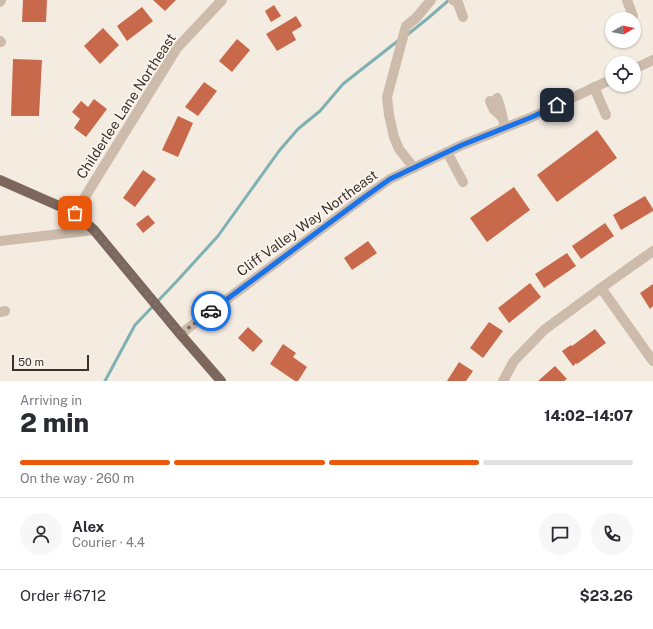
<!DOCTYPE html>
<meta charset="utf-8">
<style>
:root{--surface:#fff;--page:#f7f7f7;--text:#2b2b33;--muted:#7c7c81;--line:#e1e1e2;--accent:#ea580c}
body{margin:0;font-family:"Public Sans",sans-serif;background:var(--page);color:var(--text);height:100vh;display:flex;flex-direction:column;font-size:15px;white-space:nowrap}
*{box-sizing:border-box;margin:0}
p{font-size:13px;color:var(--muted)}
.icon{flex:none;width:22px;height:22px;fill:none;stroke:currentColor;stroke-width:2;stroke-linecap:round;stroke-linejoin:round}
.map{position:relative;height:381px;overflow:hidden}
.drawer{display:flex;flex-direction:column;background:var(--surface);flex:1}
.drawer>*{flex:none}
.needle{width:26px;rotate:81deg}
.buttons{position:absolute;left:605px;top:12px;display:grid;gap:8px}
.buttons a{display:grid;place-items:center;width:36px;height:36px;border-radius:50%;background:var(--surface);box-shadow:0 1px 3px #0004;font-size:20px}
.scale{position:absolute;left:12px;bottom:10px;width:77px;box-sizing:border-box;padding-left:4px;border:2px solid #3b302b;border-top:0;font-size:11px;line-height:14px;white-space:nowrap;color:#3b302b;-webkit-text-stroke:3px #fbf5ee;paint-order:stroke}
.pin{position:absolute;display:grid;place-items:center;width:34px;height:34px;color:#fff;margin:-17px;border-radius:8px;box-shadow:0 2px 6px #0006}
.courier{position:absolute;display:grid;place-items:center;width:40px;height:40px;margin:-20px;border:3px solid #1a73e8;border-radius:50%;background:#fff;color:#222;box-shadow:0 1px 5px #0007}
.head em{font-style:normal;font-weight:800}
.head div{display:flex;flex-direction:column-reverse}
.head{display:flex;align-items:center;justify-content:space-between;height:68px;padding:0 20px}
h1{font-size:26px;font-weight:800;line-height:30px}
.bar{display:grid;grid-template-columns:repeat(4,1fr);gap:6px 4px;align-content:center;height:48px;padding:0 20px}
.bar i{height:5px;border-radius:3px;background:var(--line)}
.bar .selected{background:var(--accent)}
.bar p{grid-column:span 4}
.line{display:flex;align-items:center;gap:10px;padding:0 20px;border-top:1px solid var(--line)}
.line div{flex:1}
.round{display:grid;place-items:center;flex:none;width:42px;height:42px;border-radius:21px;background:var(--page)}
.map>svg:first-child{display:block}
.lines{fill:none;stroke-linecap:round;stroke-linejoin:round}
.stream{stroke:#7fb0b2;stroke-width:3}
.building{fill:#c8694b}
.minor{stroke:#cdbbac;stroke-width:10}
.major{stroke:#7d675c;stroke-width:10}
.done{stroke:#7c716b;stroke-width:4;stroke-dasharray:0 7.2}
.route{stroke:#1a73e8;stroke-width:5}
.labels{text-anchor:middle;stroke-width:3.5;stroke-linejoin:round;paint-order:stroke}
.street-label{font-size:14px;fill:#3b302b;stroke:#fbf5ee}
</style>
<div class="map">
<svg width="653" height="381" viewBox="0 0 653 381">
<rect width="100%" height="100%" fill="#f4ebe1"/>
<g class="lines">
<!-- stream -->
<g class="stream">
<path d="M 407,35 L 427,19 L 449,0"/>
<path d="M 105,381 L 135,325 L 177,281 L 218,236 L 279,151 L 298,129 L 320,111 L 343,84 L 399,40"/>
</g>
</g>
<!-- building -->
<g class="building">
<path d="M 23,0 L 47,0 L 46,22 L 22,22 Z"/>
<path d="M 153,0 L 176,0 L 165,11 Z"/>
<path d="M 274,5 L 281,16 L 271,22 L 265,11 Z"/>
<path d="M 142,7 L 153,21 L 127,41 L 117,26 Z"/>
<path d="M 296,16 L 302,26 L 292,32 L 296,40 L 277,51 L 266,34 Z"/>
<path d="M 103,28 L 119,45 L 100,64 L 84,46 Z"/>
<path d="M 237,39 L 250,50 L 232,72 L 219,61 Z"/>
<path d="M 13,59 L 42,60 L 39,116 L 11,116 Z"/>
<path d="M 204,82 L 217,91 L 198,116 L 185,107 Z"/>
<path d="M 94,99 L 107,109 L 86,137 L 74,128 L 80,119 L 72,112 L 81,101 L 88,107 Z"/>
<path d="M 178,116 L 193,123 L 178,157 L 162,150 Z"/>
<path d="M 597,130 L 617,158 L 557,202 L 537,175 Z"/>
<path d="M 143,170 L 156,179 L 135,207 L 123,198 Z"/>
<path d="M 514,187 L 530,210 L 487,242 L 470,218 Z"/>
<path d="M 645,196 L 653,209 L 653,211 L 621,230 L 613,215 Z"/>
<path d="M 148,215 L 155,223 L 143,233 L 136,224 Z"/>
<path d="M 605,223 L 614,236 L 581,259 L 572,246 Z"/>
<path d="M 368,241 L 377,253 L 352,270 L 344,258 Z"/>
<path d="M 567,253 L 576,266 L 544,288 L 535,274 Z"/>
<path d="M 530,283 L 541,297 L 509,323 L 498,308 Z"/>
<path d="M 653,284 L 653,306 L 650,309 L 640,293 Z"/>
<path d="M 489,322 L 503,331 L 483,358 L 470,348 Z"/>
<path d="M 248,327 L 263,341 L 253,352 L 238,338 Z"/>
<path d="M 595,329 L 606,343 L 577,364 L 576,363 L 573,366 L 562,351 L 571,345 L 572,346 Z"/>
<path d="M 283,344 L 296,353 L 293,357 L 307,367 L 298,381 L 295,381 L 270,364 Z"/>
<path d="M 459,362 L 473,371 L 466,381 L 447,381 Z"/>
<path d="M 555,366 L 567,379 L 564,381 L 538,381 Z"/>
</g>
<g class="lines">
<!-- minor -->
<g class="minor">
<path d="M 453,0 L 458,3 L 463,17"/>
<path d="M 627,0 L 633,16"/>
<path d="M 0,2 L 1,0"/>
<path d="M 0,41 L 1,42"/>
<path d="M 634,69 L 653,60"/>
<path d="M 594,87 L 606,115"/>
<path d="M 497,98 C 501,107 502,117 505,127"/>
<path d="M 490,101 L 494,110 L 501,116"/>
<path d="M 447,152 L 463,182"/>
<path d="M 414,168 L 399,149 L 394,137 L 389,115 L 387,97 L 406,26 L 416,18 L 431,0"/>
<path d="M 75,213 L 177,48 L 222,0"/>
<path d="M 0,241 L 94,230"/>
<path d="M 653,251 L 601,288 L 653,361"/>
<path d="M 0,312 L 5,311"/>
<path d="M 181,335 L 187,329 L 359,201 L 390,179 L 462,145 L 532,117 L 612,79"/>
<path d="M 503,381 L 514,361 L 544,330 L 601,288"/>
</g>
<!-- major -->
<path class="major" d="M 0,180 L 75,213 L 94,230 L 181,335 L 221,381"/>
</g>
<g class="lines">
<!-- done -->
<path class="done" d="M 75,213 L 94,230 L 181,335 L 187,329 L 211,311"/>
<!-- route -->
<path class="route" d="M 211,311 L 359,201 L 390,179 L 462,145 L 532,117 L 557,105"/>
</g>
<g class="labels">
<!-- street labels -->
<g class="street-label">
<text transform="translate(126 106) rotate(-57)" y="5">Childerlee Lane Northeast</text>
<text transform="translate(307 223) rotate(-36)" y="5">Cliff Valley Way Northeast</text>
</g>
</g>
</svg>
<div class="buttons">
<a><svg class="needle" viewBox="-14 -14 28 28"><path d="M0-13l5 13h-10z" fill="#e53935"/><path d="M0 13l5-13h-10z" fill="#7c7c81"/></svg></a>
<a><svg class="icon" aria-label="locate" viewBox="0 0 24 24"><circle cx="12" cy="12" r="6"/><path d="M12 2v4M12 18v4M2 12h4M18 12h4"/></svg></a>
</div>
<div class="scale">50 m</div>
<div class="pin" style="left:75px;top:213px;background:#ea580c"><svg class="icon" aria-label="bag" viewBox="0 0 24 24"><path d="M5 8h14l-1 12H6zM9 8a3 3 0 0 1 6 0"/></svg></div>
<div class="pin" style="left:557px;top:105px;background:#1f2937"><svg class="icon" aria-label="home" viewBox="0 0 24 24"><path d="M3 11l9-7 9 7M6 9v11h12V9"/></svg></div>
<div class="courier" style="left:211px;top:311px"><svg class="icon" aria-label="car" viewBox="0 0 24 24"><path d="M5 17H2v-5l4-1 3-4h7l3 4 3 1v5h-3M9 17h6M6 11h13"/><circle cx="7" cy="17" r="2"/><circle cx="17" cy="17" r="2"/></svg></div>
</div>
<section class="drawer">
<div class="head"><div><h1>2 min</h1><p>Arriving in</p></div><em>14:02–14:07</em></div>
<div class="bar"><i class="selected"></i><i class="selected"></i><i class="selected"></i><i></i><p>On the way · 260 m</p></div>
<div class="line" style="height:72px"><a class="round"><svg class="icon" aria-label="person" viewBox="0 0 24 24"><circle cx="12" cy="8" r="4"/><path d="M4 21q1-7 8-7t8 7"/></svg></a><div><b>Alex</b><p>Courier · 4.4</p></div><a class="round"><svg class="icon" aria-label="chat" viewBox="0 0 24 24"><path d="M4 5h16v11H9l-5 4z"/></svg></a><a class="round"><svg class="icon" aria-label="phone" viewBox="0 0 24 24"><path d="M5 4h4l2 5-3 2q2 4 5 5l2-3 5 2v4C11 20 4 13 5 4z"/></svg></a></div>
<div class="line" style="height:52px"><div>Order #6712</div><b>$23.26</b></div>
</section>
